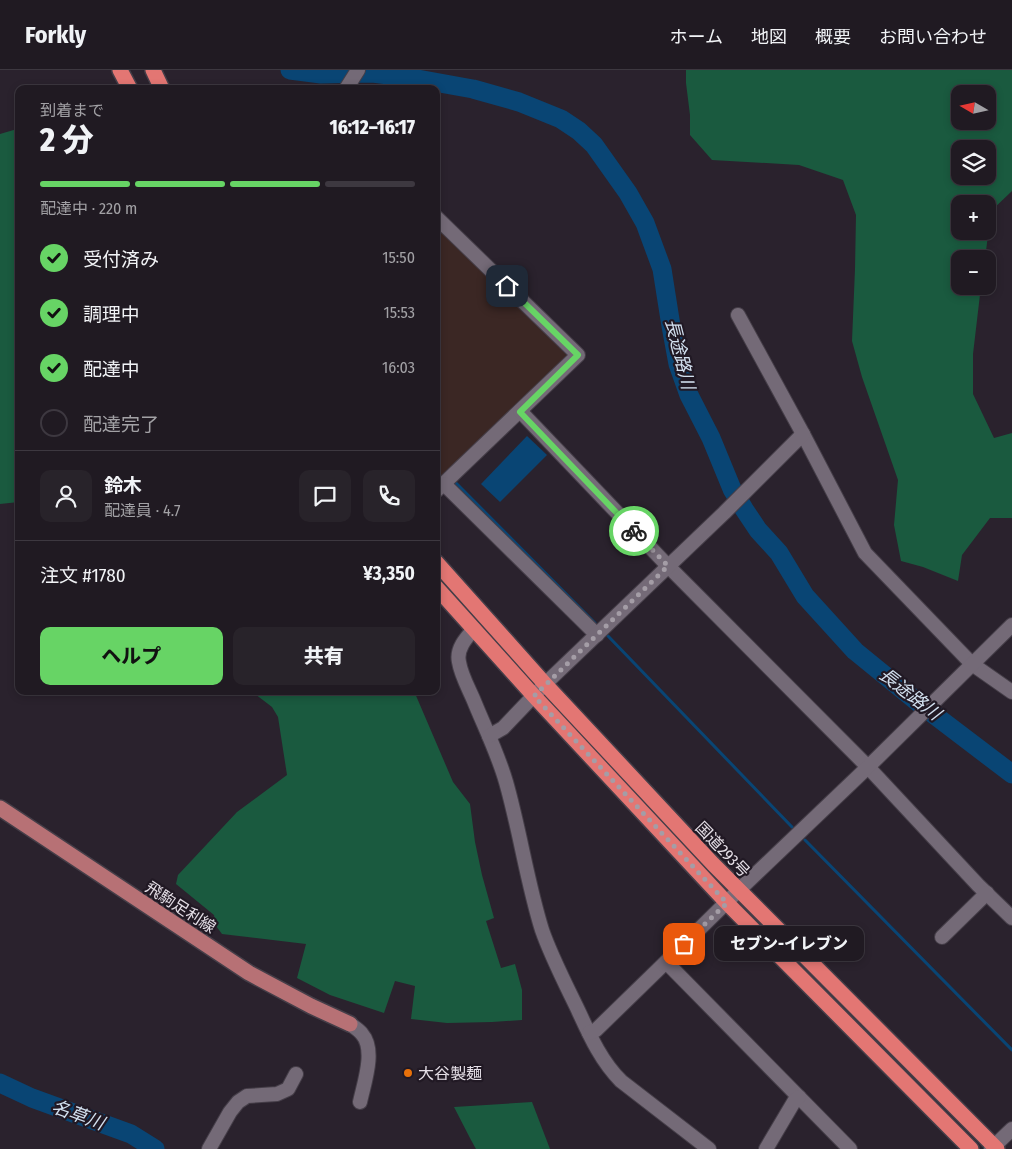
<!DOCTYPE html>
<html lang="ja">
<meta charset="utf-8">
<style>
:root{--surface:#201a22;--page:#28232a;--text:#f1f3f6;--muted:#a2a1a5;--line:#3d3840;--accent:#67d465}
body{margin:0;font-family:"Fira Sans Condensed","Noto Sans JP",sans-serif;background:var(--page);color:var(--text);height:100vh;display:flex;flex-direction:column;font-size:19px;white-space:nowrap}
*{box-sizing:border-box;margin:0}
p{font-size:16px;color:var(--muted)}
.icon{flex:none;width:28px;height:28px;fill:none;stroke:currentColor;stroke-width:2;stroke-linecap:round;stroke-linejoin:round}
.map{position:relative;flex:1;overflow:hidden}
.panel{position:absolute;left:15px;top:15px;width:425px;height:610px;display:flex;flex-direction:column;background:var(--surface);border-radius:10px;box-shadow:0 2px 8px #0003,0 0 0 1px var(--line)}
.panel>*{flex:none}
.needle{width:32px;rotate:279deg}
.tools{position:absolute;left:951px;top:15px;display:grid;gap:10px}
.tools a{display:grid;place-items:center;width:45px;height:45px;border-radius:10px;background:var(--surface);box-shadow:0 2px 8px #0003,0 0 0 1px var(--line);font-size:25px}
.pin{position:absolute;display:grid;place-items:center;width:42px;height:42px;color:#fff;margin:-21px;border-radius:10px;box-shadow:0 2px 8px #0006}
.courier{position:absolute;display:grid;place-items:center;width:50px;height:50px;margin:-25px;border:4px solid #67d465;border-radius:50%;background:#fff;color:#222;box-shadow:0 1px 6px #0007}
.bubble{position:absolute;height:35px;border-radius:10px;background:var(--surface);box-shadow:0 2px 8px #0003,0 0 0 1px var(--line);font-size:16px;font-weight:800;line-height:35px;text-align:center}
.summary em{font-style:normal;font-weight:800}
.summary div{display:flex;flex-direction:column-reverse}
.summary{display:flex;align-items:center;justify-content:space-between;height:85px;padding:0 25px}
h1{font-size:32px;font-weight:800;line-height:38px}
.bar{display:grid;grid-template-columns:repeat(4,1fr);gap:8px 5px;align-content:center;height:60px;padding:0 25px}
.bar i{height:6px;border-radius:4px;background:var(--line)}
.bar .current{background:var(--accent)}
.bar p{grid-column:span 4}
.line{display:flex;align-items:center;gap:12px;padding:0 25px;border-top:1px solid var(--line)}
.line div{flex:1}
.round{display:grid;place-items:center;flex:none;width:52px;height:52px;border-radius:10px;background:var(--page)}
ol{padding:0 25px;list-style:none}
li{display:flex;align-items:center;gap:15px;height:55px}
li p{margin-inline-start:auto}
li .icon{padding:5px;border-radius:50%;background:var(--accent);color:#111;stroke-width:4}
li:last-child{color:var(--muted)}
li i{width:28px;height:28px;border:2px solid var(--line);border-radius:50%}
.primary-button{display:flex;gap:10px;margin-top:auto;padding:10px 25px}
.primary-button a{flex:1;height:58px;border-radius:10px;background:var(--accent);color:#111;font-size:20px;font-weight:800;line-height:58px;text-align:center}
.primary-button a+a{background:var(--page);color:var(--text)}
header{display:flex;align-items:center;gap:30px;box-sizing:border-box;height:70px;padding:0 25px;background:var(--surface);border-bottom:1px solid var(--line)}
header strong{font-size:24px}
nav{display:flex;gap:28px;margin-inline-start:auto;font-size:18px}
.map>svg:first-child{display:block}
.education{fill:#3b2724}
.forest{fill:#1a5a3f;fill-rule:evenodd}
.water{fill:#094574}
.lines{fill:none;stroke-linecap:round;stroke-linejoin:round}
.stream{stroke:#094574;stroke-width:3}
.river{stroke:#094574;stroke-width:19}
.minor-casing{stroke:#453e48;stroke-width:16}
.major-casing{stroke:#453e48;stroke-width:18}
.highway-casing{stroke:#453e48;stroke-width:18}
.minor{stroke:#746a77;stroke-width:14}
.major{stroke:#b77175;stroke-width:15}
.highway{stroke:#e37673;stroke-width:15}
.done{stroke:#a49da6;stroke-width:5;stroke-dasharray:0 9}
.route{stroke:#67d465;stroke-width:6}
.food-dot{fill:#e8710a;stroke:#211924;stroke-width:2}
.labels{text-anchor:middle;stroke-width:4.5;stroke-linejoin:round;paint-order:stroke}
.street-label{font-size:16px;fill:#e5dfe7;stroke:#211924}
.poi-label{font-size:16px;fill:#e5dfe7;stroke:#211924;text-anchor:start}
.water-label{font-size:18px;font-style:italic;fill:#d3e1f0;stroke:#211924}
</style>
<header>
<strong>Forkly</strong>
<nav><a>ホーム</a><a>地図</a><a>概要</a><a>お問い合わせ</a></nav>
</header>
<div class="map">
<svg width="1012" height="1079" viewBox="0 0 1012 1079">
<rect width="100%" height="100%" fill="#2a222d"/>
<!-- education -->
<path class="education" d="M 436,150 L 571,286 L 436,413 Z"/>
<!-- forest -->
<g class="forest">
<path d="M 686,0 L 1012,0 L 1012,121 L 991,141 L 985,189 L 960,189 L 960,216 L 981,216 L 973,284 L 973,324 L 994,368 L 1012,363 L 1012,448 L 990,448 L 962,485 L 958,511 L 923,497 L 901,491 L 894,455 L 898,410 L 862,307 L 852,271 L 855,199 L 856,145 L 843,110 L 799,95 L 712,90 L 690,65 L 690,45 L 686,13 ZM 960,24 L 988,24 L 988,51 L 960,51 ZM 960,79 L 988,79 L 988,106 L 960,106 ZM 960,134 L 988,134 L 988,161 L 960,161 Z"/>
<path d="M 19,57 L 19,432 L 0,434 L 0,64 L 17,59 Z"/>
<path d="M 251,621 L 414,621 L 453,712 L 470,734 L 475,772 L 482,805 L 494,848 L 486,851 L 501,898 L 515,894 L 522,920 L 522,950 L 492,952 L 447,953 L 411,949 L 415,916 L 395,911 L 384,943 L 330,925 L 297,908 L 306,874 L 222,864 L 216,856 L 214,845 L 176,814 L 178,805 L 237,742 L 287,705 L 278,647 L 272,637 Z"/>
<path d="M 532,1032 L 550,1079 L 476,1079 L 471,1070 L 454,1037 Z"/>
</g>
<!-- water -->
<path class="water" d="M 527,366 L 547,385 L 500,432 L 481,414 Z"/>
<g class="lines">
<!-- stream -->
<g class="stream">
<path d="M 454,411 L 595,553"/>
<path d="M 608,566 L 792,757"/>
<path d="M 805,770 L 1012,980"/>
</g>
<!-- river -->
<g class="river">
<path d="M 290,0 L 321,4 L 372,3 L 406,7 L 473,19 L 519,32 L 561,49 L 579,61 L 594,75 L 628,123 L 645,153 L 662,199 L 671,256 L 678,294 L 689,325 L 711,368 L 732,419 L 744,439 L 758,460 L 779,483 L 805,526 L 855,581 L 920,634 L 1012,704"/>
<path d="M 0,1013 L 32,1028 L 131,1064 L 155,1079"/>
</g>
<defs>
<g id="minor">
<path d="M 346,19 L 358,0"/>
<path d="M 436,147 L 578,285 L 436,421"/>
<path d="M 738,245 L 803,364 L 865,483 L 972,594 L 1012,622"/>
<path d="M 520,341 L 668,496 L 868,697 L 978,815 L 1012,848"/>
<path d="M 444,414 L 597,565"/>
<path d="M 474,559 C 466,568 456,579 459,592 C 461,605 469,619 474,631 C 485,658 498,684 506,712 C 520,761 527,812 542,860 C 551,886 566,915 578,940 C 590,966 601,991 621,1011 L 709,1079"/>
<path d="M 489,666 L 503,658 L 545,614 L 724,443 L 803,364"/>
<path d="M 942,867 L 987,823"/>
<path d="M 666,892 L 850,1079"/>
<path d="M 350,954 C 354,957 359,960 362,964 C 376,980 364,1013 360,1032"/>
<path d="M 589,963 L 596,960 L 671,887 L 739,820 L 868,697 L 1012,555"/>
<path d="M 209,1079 L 230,1042 L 238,1032 L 247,1026 L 277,1024 L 288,1019 L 296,1004"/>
<path d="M 766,1079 L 795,1030 L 799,1027"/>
<path d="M 991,1079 L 1012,1059"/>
</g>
<path id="major" d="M 0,738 L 249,903 L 311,936 L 350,954"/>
<g id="highway">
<path d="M 120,0 L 130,19"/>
<path d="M 153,0 L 162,19"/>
<path d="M 436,492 L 545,614 L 713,794 L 997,1079"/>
<path d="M 436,517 L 534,626 L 727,833 L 971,1079"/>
</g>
</defs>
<!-- minor casing -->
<use href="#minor" class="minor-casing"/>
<!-- major casing -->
<use href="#major" class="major-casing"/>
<!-- highway casing -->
<use href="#highway" class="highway-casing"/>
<!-- minor -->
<use href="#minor" class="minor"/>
<!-- major -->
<use href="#major" class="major"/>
<!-- highway -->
<use href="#highway" class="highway"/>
</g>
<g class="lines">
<!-- done -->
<path class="done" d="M 634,461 L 668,496 L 534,626 L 727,833 L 684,874"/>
<!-- route -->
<path class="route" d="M 507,216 L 578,285 L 520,342 L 634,461"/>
</g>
<!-- markers -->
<circle class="food-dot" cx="408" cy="1003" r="5"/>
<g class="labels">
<!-- street labels -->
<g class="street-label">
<text transform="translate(723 779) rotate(46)" y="6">国道293号</text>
<text transform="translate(181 837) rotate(33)" y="6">飛駒足利線</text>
</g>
<!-- poi labels -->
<g class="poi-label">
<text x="418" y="1009">大谷製麺</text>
</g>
<!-- water labels -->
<g class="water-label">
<text transform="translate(680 284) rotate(76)" y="6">長途路川</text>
<text transform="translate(910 624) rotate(38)" y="6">長途路川</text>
<text transform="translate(78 1045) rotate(20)" y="6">名草川</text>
</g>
</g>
</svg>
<div class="tools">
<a><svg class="needle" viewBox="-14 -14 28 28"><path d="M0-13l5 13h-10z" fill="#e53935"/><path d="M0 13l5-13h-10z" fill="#a2a1a5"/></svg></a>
<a><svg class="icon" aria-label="layers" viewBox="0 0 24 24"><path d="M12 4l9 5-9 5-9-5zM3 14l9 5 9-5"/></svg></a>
<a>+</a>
<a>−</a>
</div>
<div class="pin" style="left:684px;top:874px;background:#ea580c"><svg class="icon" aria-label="bag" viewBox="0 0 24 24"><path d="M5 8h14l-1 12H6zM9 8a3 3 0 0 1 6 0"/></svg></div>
<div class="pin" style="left:507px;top:216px;background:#1f2937"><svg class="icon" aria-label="home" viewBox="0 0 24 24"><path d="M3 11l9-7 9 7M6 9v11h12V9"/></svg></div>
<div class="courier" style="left:634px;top:461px"><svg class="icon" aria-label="bike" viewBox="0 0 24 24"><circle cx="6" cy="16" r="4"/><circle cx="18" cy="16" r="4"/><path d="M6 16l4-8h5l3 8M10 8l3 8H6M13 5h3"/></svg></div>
<div class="bubble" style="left:714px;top:856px;width:150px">セブン-イレブン</div>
<section class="panel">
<div class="summary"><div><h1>2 分</h1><p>到着まで</p></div><em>16:12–16:17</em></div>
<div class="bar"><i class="current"></i><i class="current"></i><i class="current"></i><i></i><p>配達中 · 220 m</p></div>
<ol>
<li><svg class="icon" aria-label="check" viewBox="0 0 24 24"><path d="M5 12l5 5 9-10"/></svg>受付済み<p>15:50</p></li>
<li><svg class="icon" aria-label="check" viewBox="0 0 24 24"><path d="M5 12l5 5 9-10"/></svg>調理中<p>15:53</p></li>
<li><svg class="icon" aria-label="check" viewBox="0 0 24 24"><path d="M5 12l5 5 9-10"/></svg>配達中<p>16:03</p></li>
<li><i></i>配達完了</li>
</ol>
<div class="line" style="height:90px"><a class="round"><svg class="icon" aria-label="person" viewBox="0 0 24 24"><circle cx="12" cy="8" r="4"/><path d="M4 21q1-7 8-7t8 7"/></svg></a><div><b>鈴木</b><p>配達員 · 4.7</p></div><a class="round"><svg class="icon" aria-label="chat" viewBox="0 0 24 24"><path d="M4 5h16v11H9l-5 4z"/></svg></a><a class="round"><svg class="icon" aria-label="phone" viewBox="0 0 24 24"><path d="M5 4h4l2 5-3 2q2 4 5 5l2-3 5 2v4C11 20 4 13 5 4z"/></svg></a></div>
<div class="line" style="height:65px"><div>注文 #1780</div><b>¥3,350</b></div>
<div class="primary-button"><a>ヘルプ</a><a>共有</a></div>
</section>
</div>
